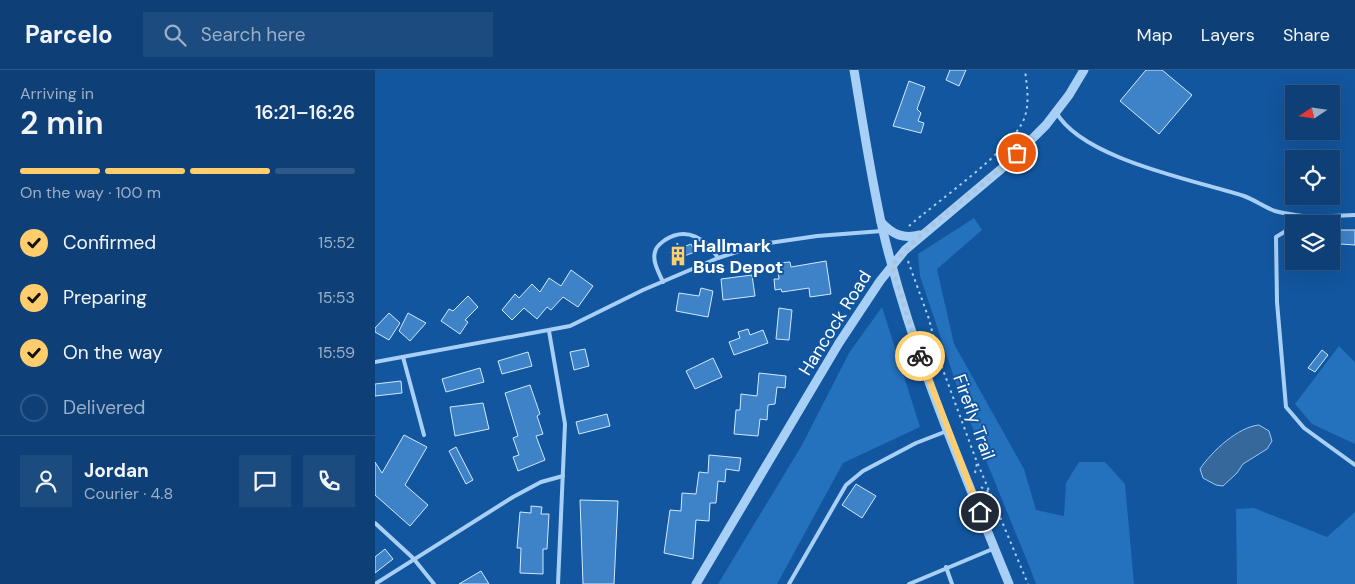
<!DOCTYPE html>
<meta charset="utf-8">
<style>
:root{--surface:#0e4077;--page:#1c4b7f;--text:#f1f3f6;--muted:#9bafc6;--line:#2e5989;--accent:#ffcd6c}
body{margin:0;font-family:"DM Sans",sans-serif;background:var(--page);color:var(--text);height:100vh;display:flex;flex-direction:column;font-size:19px;white-space:nowrap}
*{box-sizing:border-box;margin:0}
p{font-size:16px;color:var(--muted)}
.icon{flex:none;width:28px;height:28px;fill:none;stroke:currentColor;stroke-width:2;stroke-linecap:round;stroke-linejoin:round}
.map{position:relative;flex:1;overflow:hidden}
.panel{display:flex;flex-direction:column;background:var(--surface);width:375px}
.panel>*{flex:none}
.needle{width:32px;rotate:257deg}
.tools{position:absolute;left:910px;top:15px;display:grid;gap:10px}
.tools a{display:grid;place-items:center;width:55px;height:55px;border-radius:0px;background:var(--surface);box-shadow:0 5px 20px #0002,0 0 0 1px var(--line);font-size:25px}
.pin{position:absolute;display:grid;place-items:center;width:42px;height:42px;color:#fff;margin:-21px;border:2px solid #fff;border-radius:50%;box-shadow:0 1px 5px #0007}
.courier{position:absolute;display:grid;place-items:center;width:50px;height:50px;margin:-25px;border:4px solid #ffcd6c;border-radius:50%;background:#fff;color:#222;box-shadow:0 1px 6px #0007}
.summary em{font-style:normal;font-weight:600}
.summary div{display:flex;flex-direction:column-reverse}
.summary{display:flex;align-items:center;justify-content:space-between;height:85px;padding:0 20px}
h1{font-size:32px;font-weight:600;line-height:38px}
.bar{display:grid;grid-template-columns:repeat(4,1fr);gap:8px 5px;align-content:center;height:60px;padding:0 20px}
.bar i{height:6px;border-radius:4px;background:var(--line)}
.bar .current{background:var(--accent)}
.bar p{grid-column:span 4}
.line{display:flex;align-items:center;gap:12px;padding:0 20px;border-top:1px solid var(--line)}
.line div{flex:1}
.round{display:grid;place-items:center;flex:none;width:52px;height:52px;border-radius:0px;background:var(--page)}
ol{padding:0 20px;list-style:none}
li{display:flex;align-items:center;gap:15px;height:55px}
li p{margin-inline-start:auto}
li .icon{padding:5px;border-radius:50%;background:var(--accent);color:#111;stroke-width:4}
li:last-child{color:var(--muted)}
li i{width:28px;height:28px;border:2px solid var(--line);border-radius:50%}
header{display:flex;align-items:center;gap:30px;box-sizing:border-box;height:70px;padding:0 25px;background:var(--surface);border-bottom:1px solid var(--line)}
header strong{font-size:24px}
nav{display:flex;gap:28px;margin-inline-start:auto;font-size:18px}
.search{width:350px;height:45px;background:var(--page);display:flex;align-items:center;gap:12px;box-sizing:border-box;padding:0 18px;border-radius:0px;color:var(--muted);font-size:19px}
main{display:flex;flex:1;min-height:0}
.map>svg:first-child{display:block}
.green{fill:#2471bd}
.water{fill:#37689c;stroke:#9acaf8}
.building{fill:#3e82c7;stroke:#d1e8fe}
.lines{fill:none;stroke-linecap:round;stroke-linejoin:round}
.path{stroke:#a8cff5;stroke-width:2;stroke-dasharray:2.5 4;stroke-linecap:butt}
.service{stroke:#a8cff5;stroke-width:4}
.tertiary{stroke:#a8cff5;stroke-width:9}
.done{stroke:#acc4dd;stroke-width:5;stroke-dasharray:0 9}
.route{stroke:#ffcd6c;stroke-width:6}
.labels{text-anchor:middle;stroke-width:4;stroke-linejoin:round;paint-order:stroke}
.poi-label{font-size:18px;font-weight:bold;fill:#fff;stroke:#12569f;text-anchor:start}
.street-label{font-size:18px;fill:#fff;stroke:#12569f}
</style>
<header>
<strong>Parcelo</strong>
<div class="search"><svg class="icon" aria-label="search" viewBox="0 0 24 24"><circle cx="10" cy="10" r="6"/><path d="M15 15l6 6"/></svg>Search here</div>
<nav><a>Map</a><a>Layers</a><a>Share</a></nav>
</header>
<main>
<section class="panel">
<div class="summary"><div><h1>2 min</h1><p>Arriving in</p></div><em>16:21–16:26</em></div>
<div class="bar"><i class="current"></i><i class="current"></i><i class="current"></i><i></i><p>On the way · 100 m</p></div>
<ol>
<li><svg class="icon" aria-label="check" viewBox="0 0 24 24"><path d="M5 12l5 5 9-10"/></svg>Confirmed<p>15:52</p></li>
<li><svg class="icon" aria-label="check" viewBox="0 0 24 24"><path d="M5 12l5 5 9-10"/></svg>Preparing<p>15:53</p></li>
<li><svg class="icon" aria-label="check" viewBox="0 0 24 24"><path d="M5 12l5 5 9-10"/></svg>On the way<p>15:59</p></li>
<li><i></i>Delivered</li>
</ol>
<div class="line" style="height:90px"><a class="round"><svg class="icon" aria-label="person" viewBox="0 0 24 24"><circle cx="12" cy="8" r="4"/><path d="M4 21q1-7 8-7t8 7"/></svg></a><div><b>Jordan</b><p>Courier · 4.8</p></div><a class="round"><svg class="icon" aria-label="chat" viewBox="0 0 24 24"><path d="M4 5h16v11H9l-5 4z"/></svg></a><a class="round"><svg class="icon" aria-label="phone" viewBox="0 0 24 24"><path d="M5 4h4l2 5-3 2q2 4 5 5l2-3 5 2v4C11 20 4 13 5 4z"/></svg></a></div>
</section>
<div class="map">
<svg width="980" height="514" viewBox="0 0 980 514">
<rect width="100%" height="100%" fill="#12569f"/>
<!-- green -->
<g class="green">
<path d="M 599,148 L 607,160 L 562,199 L 579,274 L 649,399 L 661,440 L 689,446 L 691,413 L 704,392 L 730,392 L 750,414 L 759,514 L 661,514 L 655,498 L 588,334 L 545,206 L 543,184 Z"/>
<path d="M 507,237 L 545,357 L 468,393 L 402,514 L 343,514 L 427,375 L 474,283 Z"/>
<path d="M 964,276 L 980,292 L 980,374 L 937,354 L 920,334 Z"/>
<path d="M 879,438 L 952,467 L 980,442 L 980,514 L 862,514 L 861,439 Z"/>
</g>
<!-- water -->
<path class="water" d="M 884,355 L 894,361 L 897,371 L 892,379 L 868,394 L 862,403 L 848,416 L 841,415 L 828,408 L 825,399 C 837,381 863,357 884,355 Z"/>
<!-- building -->
<g class="building">
<path d="M 575,0 L 591,0 L 584,16 L 571,10 Z"/>
<path d="M 771,0 L 787,0 L 817,25 L 784,64 L 745,31 Z"/>
<path d="M 534,11 L 550,17 L 542,39 L 546,43 L 543,51 L 549,53 L 546,63 L 518,56 Z"/>
<path d="M 965,160 L 980,160 L 980,175 L 965,174 Z"/>
<path d="M 316,174 L 320,182 L 298,190 L 295,182 Z"/>
<path d="M 451,191 L 456,224 L 435,227 L 434,218 L 407,222 L 406,219 L 400,220 L 399,209 L 404,209 L 402,193 L 415,192 L 416,197 Z"/>
<path d="M 196,200 L 218,216 L 203,237 L 188,227 L 176,240 L 172,237 L 162,249 L 149,238 L 137,250 L 127,240 L 140,224 L 144,228 L 157,214 L 165,222 L 174,208 L 186,216 Z"/>
<path d="M 377,205 L 380,226 L 348,230 L 346,209 Z"/>
<path d="M 326,218 L 338,221 L 333,247 L 301,241 L 304,223 L 324,226 Z"/>
<path d="M 93,226 L 103,237 L 90,250 L 93,252 L 85,264 L 66,251 L 74,239 L 78,241 Z"/>
<path d="M 404,238 L 417,240 L 414,270 L 401,269 Z"/>
<path d="M 14,243 L 25,253 L 14,270 L 0,262 L 0,258 Z"/>
<path d="M 33,243 L 51,253 L 35,271 L 24,261 Z"/>
<path d="M 373,259 L 375,265 L 388,260 L 393,273 L 359,285 L 354,272 L 365,268 L 363,262 Z"/>
<path d="M 210,279 L 214,296 L 199,300 L 195,282 Z"/>
<path d="M 947,280 L 953,285 L 940,302 L 933,298 Z"/>
<path d="M 153,282 L 157,296 L 127,304 L 123,291 Z"/>
<path d="M 338,288 L 347,307 L 320,319 L 311,301 Z"/>
<path d="M 105,298 L 109,312 L 71,322 L 67,309 Z"/>
<path d="M 384,303 L 411,306 L 410,318 L 402,317 L 400,334 L 393,335 L 392,350 L 385,349 L 383,366 L 359,364 L 361,340 L 365,340 L 366,324 L 382,326 Z"/>
<path d="M 26,311 L 27,323 L 0,326 L 0,314 Z"/>
<path d="M 155,315 L 165,344 L 162,346 L 168,364 L 161,366 L 170,390 L 143,401 L 138,387 L 144,385 L 138,368 L 143,366 L 130,323 Z"/>
<path d="M 108,333 L 114,359 L 80,366 L 75,337 Z"/>
<path d="M 232,344 L 235,356 L 204,364 L 201,352 Z"/>
<path d="M 29,365 L 52,377 L 30,415 L 53,435 L 35,456 L 0,425 L 0,392 L 7,403 Z"/>
<path d="M 81,377 L 98,410 L 91,414 L 74,381 Z"/>
<path d="M 334,385 L 366,388 L 364,401 L 351,399 L 350,412 L 343,411 L 341,433 L 335,433 L 334,451 L 321,450 L 318,489 L 289,483 L 295,440 L 306,441 L 307,423 L 321,424 L 324,402 L 333,403 Z"/>
<path d="M 481,414 L 501,426 L 487,448 L 467,435 Z"/>
<path d="M 205,430 L 243,431 L 239,514 L 208,514 Z"/>
<path d="M 156,436 L 167,437 L 166,444 L 174,444 L 172,479 L 168,479 L 168,504 L 145,503 L 146,478 L 142,478 L 145,442 L 156,443 Z"/>
<path d="M 10,479 L 18,489 L 0,503 L 0,487 Z"/>
<path d="M 106,501 L 114,514 L 84,514 Z"/>
</g>
<g class="lines">
<!-- path -->
<g class="path">
<path d="M 534,156 C 561,132 637,80 649,49 C 655,33 652,17 650,0"/>
<path d="M 302,173 L 310,195"/>
<path d="M 533,191 L 554,249 L 564,289 L 600,387 L 653,514"/>
<path d="M 600,403 L 602,393"/>
<path d="M 606,417 L 614,422"/>
</g>
<!-- service -->
<g class="service">
<path d="M 681,42 C 707,89 819,110 869,126 C 880,130 889,137 900,141 C 910,144 923,145 934,147"/>
<path d="M 922,154 L 934,147 L 980,145"/>
<path d="M 919,156 L 901,167 L 902,232 L 911,337 L 929,358 L 980,395"/>
<path d="M 288,212 C 284,203 277,191 280,182 C 281,176 286,173 290,170 C 312,156 331,169 343,188"/>
<path d="M 174,261 L 190,354 L 183,514"/>
<path d="M 28,287 L 49,365"/>
<path d="M 0,292 L 195,256 L 268,220 L 343,188 L 387,174 L 442,166 L 507,161"/>
<path d="M 0,453 L 38,488 L 59,514"/>
<path d="M 571,497 L 577,514"/>
<path d="M 0,514 L 138,427 L 166,412 L 188,406"/>
<path d="M 414,514 L 471,415 L 488,401 L 541,373 L 572,361"/>
<path d="M 534,514 L 620,478"/>
</g>
<!-- tertiary -->
<g class="tertiary">
<path d="M 479,0 C 488,54 496,108 508,161 C 537,283 587,398 634,514"/>
<path d="M 506,152 C 518,165 528,169 545,165"/>
<path d="M 321,514 L 464,273 L 505,211 L 530,180 L 631,95 L 671,55 L 694,25 L 709,0"/>
</g>
</g>
<g class="lines">
<!-- done -->
<path class="done" d="M 545,286 L 517,196 C 552,152 603,123 642,83"/>
<!-- route -->
<path class="route" d="M 545,286 L 605,442"/>
</g>
<!-- icons -->
<defs>
<symbol id="building-bare" viewBox="-9 -9 18 18"><path d="M-4-6H4V6H1V3H-1V6H-4ZM-2.5-4.3h1.7v1.8h-1.7ZM.8-4.3h1.7v1.8H.8ZM-2.5-1h1.7V.8h-1.7ZM.8-1h1.7V.8H.8Z" fill="#ffcd6c" stroke="#12569f" stroke-width="2.5" paint-order="stroke"/></symbol>
</defs>
<g fill-rule="evenodd">
<use href="#building-bare" x="289" y="172" width="28" height="28"/>
</g>
<g class="labels">
<!-- poi labels -->
<g class="poi-label">
<text x="318" y="182">Hallmark<tspan x="318" dy="21">Bus Depot</tspan></text>
</g>
<!-- street labels -->
<g class="street-label">
<text transform="translate(460 253) rotate(-58)" y="6">Hancock Road</text>
<text transform="translate(599 347) rotate(70)" y="6">Firefly Trail</text>
</g>
</g>
</svg>
<div class="tools">
<a><svg class="needle" viewBox="-14 -14 28 28"><path d="M0-13l5 13h-10z" fill="#e53935"/><path d="M0 13l5-13h-10z" fill="#9bafc6"/></svg></a>
<a><svg class="icon" aria-label="locate" viewBox="0 0 24 24"><circle cx="12" cy="12" r="6"/><path d="M12 2v4M12 18v4M2 12h4M18 12h4"/></svg></a>
<a><svg class="icon" aria-label="layers" viewBox="0 0 24 24"><path d="M12 4l9 5-9 5-9-5zM3 14l9 5 9-5"/></svg></a>
</div>
<div class="pin" style="left:642px;top:83px;background:#ea580c"><svg class="icon" aria-label="bag" viewBox="0 0 24 24"><path d="M5 8h14l-1 12H6zM9 8a3 3 0 0 1 6 0"/></svg></div>
<div class="pin" style="left:605px;top:442px;background:#1f2937"><svg class="icon" aria-label="home" viewBox="0 0 24 24"><path d="M3 11l9-7 9 7M6 9v11h12V9"/></svg></div>
<div class="courier" style="left:545px;top:286px"><svg class="icon" aria-label="bike" viewBox="0 0 24 24"><circle cx="6" cy="16" r="4"/><circle cx="18" cy="16" r="4"/><path d="M6 16l4-8h5l3 8M10 8l3 8H6M13 5h3"/></svg></div>
</div>
</main>
